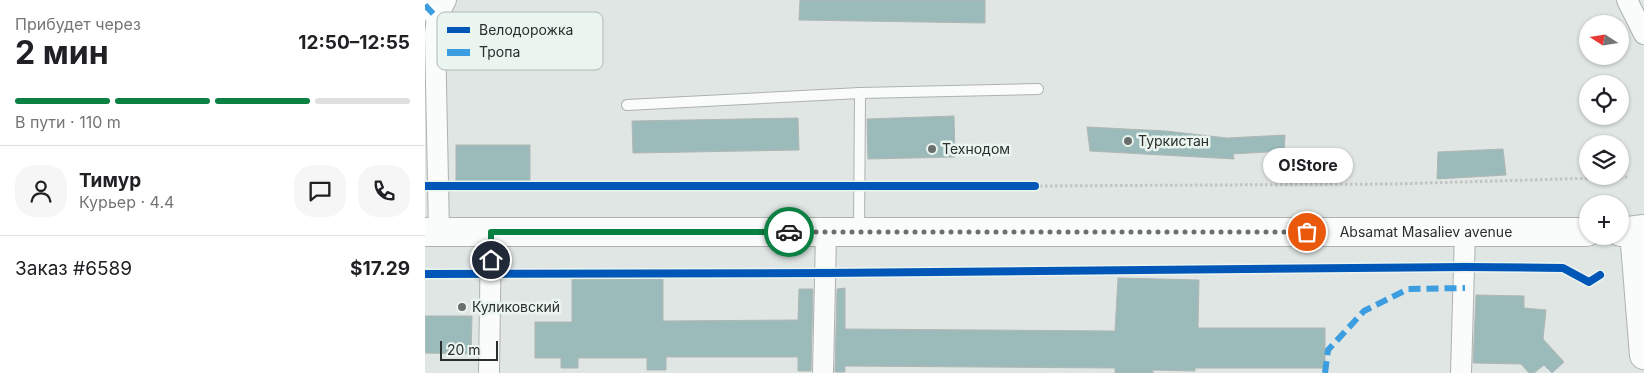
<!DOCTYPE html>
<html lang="ru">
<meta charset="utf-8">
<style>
:root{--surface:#fff;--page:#f6f6f6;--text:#202124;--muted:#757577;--line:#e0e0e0;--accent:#0b8043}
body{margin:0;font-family:Inter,sans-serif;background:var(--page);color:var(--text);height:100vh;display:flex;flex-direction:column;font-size:19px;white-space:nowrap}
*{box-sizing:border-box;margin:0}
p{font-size:16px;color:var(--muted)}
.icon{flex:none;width:28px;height:28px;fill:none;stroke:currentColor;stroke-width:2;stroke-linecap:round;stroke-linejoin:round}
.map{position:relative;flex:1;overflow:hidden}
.side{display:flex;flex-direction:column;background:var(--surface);width:425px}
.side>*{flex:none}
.needle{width:32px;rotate:282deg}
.tools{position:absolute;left:1154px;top:15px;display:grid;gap:10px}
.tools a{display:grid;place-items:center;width:50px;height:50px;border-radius:50%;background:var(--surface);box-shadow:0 1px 4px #0004;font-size:25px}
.scale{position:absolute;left:15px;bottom:12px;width:58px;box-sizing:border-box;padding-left:5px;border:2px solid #2a2e2c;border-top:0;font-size:14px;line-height:18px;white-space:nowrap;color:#2a2e2c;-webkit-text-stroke:4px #ebf5f0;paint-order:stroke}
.pin{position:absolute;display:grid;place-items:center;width:42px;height:42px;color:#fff;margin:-21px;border:2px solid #fff;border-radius:50%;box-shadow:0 1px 5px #0007}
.courier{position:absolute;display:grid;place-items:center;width:50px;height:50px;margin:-25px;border:4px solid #0b8043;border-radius:50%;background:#fff;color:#222;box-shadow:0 1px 6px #0007}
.bubble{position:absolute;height:35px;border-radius:18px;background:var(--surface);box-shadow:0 1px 4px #0004;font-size:16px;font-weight:700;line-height:35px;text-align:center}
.headline em{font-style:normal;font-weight:700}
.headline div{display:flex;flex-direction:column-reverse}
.headline{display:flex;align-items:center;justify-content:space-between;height:85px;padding:0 15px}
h1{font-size:32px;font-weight:700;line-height:38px}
.bar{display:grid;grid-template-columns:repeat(4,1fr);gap:8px 5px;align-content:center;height:60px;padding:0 15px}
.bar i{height:6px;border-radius:4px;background:var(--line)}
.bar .active{background:var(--accent)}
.bar p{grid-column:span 4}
.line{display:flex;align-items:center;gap:12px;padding:0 15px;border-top:1px solid var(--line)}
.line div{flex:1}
.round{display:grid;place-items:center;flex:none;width:52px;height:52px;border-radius:20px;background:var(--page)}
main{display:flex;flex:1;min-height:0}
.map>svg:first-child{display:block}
.building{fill:#9bbbbb;stroke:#b1b6b4}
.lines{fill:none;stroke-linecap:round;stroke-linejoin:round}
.lane-casing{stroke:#adb2af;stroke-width:12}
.street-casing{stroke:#adb2af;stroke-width:22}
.secondary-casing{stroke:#adb2af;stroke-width:30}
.primary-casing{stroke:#adb2af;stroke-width:30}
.path{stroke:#c2c4c3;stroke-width:3;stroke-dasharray:2.5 2.5;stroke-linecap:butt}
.lane{stroke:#fafbfb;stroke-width:10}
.street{stroke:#fafbfb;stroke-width:20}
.secondary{stroke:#fafbfb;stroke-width:28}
.primary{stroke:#fafbfb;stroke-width:28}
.quiet{stroke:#3d9de1;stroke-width:6;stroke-dasharray:12 6;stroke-linecap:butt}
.cycleway-casing{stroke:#ebf5f0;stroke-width:11}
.cycleway{stroke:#0057b8;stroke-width:8}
.done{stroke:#6a6e6c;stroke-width:5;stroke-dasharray:0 9}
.route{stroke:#0b8043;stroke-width:6}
.poi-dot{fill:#6a6e6c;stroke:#ebf5f0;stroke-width:2}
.labels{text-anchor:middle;stroke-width:5;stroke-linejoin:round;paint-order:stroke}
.poi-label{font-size:14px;fill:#2a2e2c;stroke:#ebf5f0;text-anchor:start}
.street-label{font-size:14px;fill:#2a2e2c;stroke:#ebf5f0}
.key{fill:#ebf5f0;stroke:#b1b9b5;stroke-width:1}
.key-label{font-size:14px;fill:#2a2e2c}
</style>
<main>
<section class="side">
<div class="headline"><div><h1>2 мин</h1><p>Прибудет через</p></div><em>12:50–12:55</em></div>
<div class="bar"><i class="active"></i><i class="active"></i><i class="active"></i><i></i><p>В пути · 110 m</p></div>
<div class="line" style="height:90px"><a class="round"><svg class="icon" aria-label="person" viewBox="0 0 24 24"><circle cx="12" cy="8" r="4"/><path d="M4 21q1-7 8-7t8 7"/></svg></a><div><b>Тимур</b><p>Курьер · 4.4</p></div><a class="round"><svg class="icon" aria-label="chat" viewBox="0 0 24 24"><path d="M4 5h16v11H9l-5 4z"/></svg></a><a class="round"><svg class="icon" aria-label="phone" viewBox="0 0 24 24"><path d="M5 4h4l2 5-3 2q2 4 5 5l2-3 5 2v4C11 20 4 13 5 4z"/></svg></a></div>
<div class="line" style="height:65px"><div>Заказ #6589</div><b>$17.29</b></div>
</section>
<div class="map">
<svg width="1219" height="373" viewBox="0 0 1219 373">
<rect width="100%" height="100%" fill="#e0e6e3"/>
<!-- building -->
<g class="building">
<path d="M 375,0 L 560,0 L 560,23 L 374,20 Z"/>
<path d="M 529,116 L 530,157 L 443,159 L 442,119 Z"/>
<path d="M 373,118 L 374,150 L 208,153 L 207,121 Z"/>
<path d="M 662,127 L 741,131 L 802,138 L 860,135 L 859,151 L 808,154 L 809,159 L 665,151 Z"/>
<rect x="31" y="145" width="74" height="36"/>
<path d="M 1078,149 L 1081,175 L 1012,179 L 1013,152 Z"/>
<path d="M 693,278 L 774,280 L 773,328 L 900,328 L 900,368 L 770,368 L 770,371 L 728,370 L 728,373 L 690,373 L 690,368 L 420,366 L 420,372 L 410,372 L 412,289 L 420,288 L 420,329 L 690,331 Z"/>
<path d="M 147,279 L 238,279 L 238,321 L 373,320 L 374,289 L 388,289 L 386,371 L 373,371 L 373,357 L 241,357 L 241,370 L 222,370 L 222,358 L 153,358 L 153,368 L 136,368 L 136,358 L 110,358 L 110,322 L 147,322 Z"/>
<path d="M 1051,295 L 1099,296 L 1099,308 L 1121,310 L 1118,339 L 1139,362 L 1127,373 L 1119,365 L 1109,373 L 1104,373 L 1096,364 L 1048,363 Z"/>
<path d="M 0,316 L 47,316 L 46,354 L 0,353 Z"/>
</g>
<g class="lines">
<defs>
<g id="lane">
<path d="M 202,105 L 435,93 L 613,89"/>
<path d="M 434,232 L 435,93"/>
</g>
<g id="street">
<path d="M 1202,0 L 1219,34"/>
<path d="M 0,5 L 12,18"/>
<path d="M 14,232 L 10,34 L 12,18 L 21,0"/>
<path d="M 64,373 L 66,231"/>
<path d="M 398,373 L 401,233"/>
<path d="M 1036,373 L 1040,232"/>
</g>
<path id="secondary" d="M 1209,232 L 1219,355"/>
<g id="primary">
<path id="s1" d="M 0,232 L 1162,232"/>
<path d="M 1195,232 L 1219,229"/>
</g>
</defs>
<!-- lane casing -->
<use href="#lane" class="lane-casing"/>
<!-- street casing -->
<use href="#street" class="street-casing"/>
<!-- secondary casing -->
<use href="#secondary" class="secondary-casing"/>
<!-- primary casing -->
<use href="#primary" class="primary-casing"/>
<!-- path -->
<path class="path" d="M 610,186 L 969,184 L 1204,177"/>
<!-- lane -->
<use href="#lane" class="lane"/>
<!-- street -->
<use href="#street" class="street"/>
<!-- secondary -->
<use href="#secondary" class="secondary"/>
<!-- primary -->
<use href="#primary" class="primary"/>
<!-- quiet -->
<g class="quiet">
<path d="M 0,5 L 12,18"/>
<path d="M 900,373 L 903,350 L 939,311 L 983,289 L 1040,288"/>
</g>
<defs>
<g id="cycleway">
<path d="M 0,186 L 610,186"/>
<path d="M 0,274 L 401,273 L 1040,267 L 1138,268 L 1164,282 L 1175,275"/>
</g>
</defs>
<!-- cycleway casing -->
<use href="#cycleway" class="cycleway-casing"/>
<!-- cycleway -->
<use href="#cycleway" class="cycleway"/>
</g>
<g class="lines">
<!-- done -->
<path class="done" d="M 364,232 L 882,232"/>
<!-- route -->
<path class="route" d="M 66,260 L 66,232 L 364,232"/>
</g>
<!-- markers -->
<g class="poi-dot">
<circle cx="703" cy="141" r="5"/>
<circle cx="507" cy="149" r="5"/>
<circle cx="37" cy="307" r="5"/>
</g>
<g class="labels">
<!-- poi labels -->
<g class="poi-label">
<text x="713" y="146">Туркистан</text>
<text x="517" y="154">Технодом</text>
<text x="47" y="312">Куликовский</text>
</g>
<!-- street labels -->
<g class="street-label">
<text dy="5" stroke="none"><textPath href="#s1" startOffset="1001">Absamat Masaliev avenue</textPath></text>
</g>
</g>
<!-- legend -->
<rect x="12" y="12" width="166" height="58" rx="8" class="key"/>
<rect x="22" y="27" width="23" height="6" fill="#0057b8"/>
<rect x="22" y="49" width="23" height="7" fill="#3d9de1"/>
<g class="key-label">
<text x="54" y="35">Велодорожка</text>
<text x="54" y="57">Тропа</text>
</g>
</svg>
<div class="tools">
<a><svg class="needle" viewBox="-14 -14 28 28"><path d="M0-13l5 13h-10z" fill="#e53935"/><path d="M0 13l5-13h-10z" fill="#757577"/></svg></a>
<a><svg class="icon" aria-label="locate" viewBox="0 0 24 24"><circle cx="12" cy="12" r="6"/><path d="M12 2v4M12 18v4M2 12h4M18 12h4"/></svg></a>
<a><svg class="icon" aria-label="layers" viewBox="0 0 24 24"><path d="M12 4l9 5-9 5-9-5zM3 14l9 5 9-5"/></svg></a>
<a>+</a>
</div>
<div class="scale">20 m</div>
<div class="pin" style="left:882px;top:232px;background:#ea580c"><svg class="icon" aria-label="bag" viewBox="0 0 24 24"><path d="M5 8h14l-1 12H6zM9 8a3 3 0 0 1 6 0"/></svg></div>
<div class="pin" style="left:66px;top:260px;background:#1f2937"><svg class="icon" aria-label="home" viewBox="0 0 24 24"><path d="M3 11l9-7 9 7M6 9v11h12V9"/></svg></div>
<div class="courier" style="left:364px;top:232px"><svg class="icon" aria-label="car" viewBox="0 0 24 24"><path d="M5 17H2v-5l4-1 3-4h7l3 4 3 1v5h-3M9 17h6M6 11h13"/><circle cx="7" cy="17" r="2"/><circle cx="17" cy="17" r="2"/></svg></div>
<div class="bubble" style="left:838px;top:148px;width:90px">O!Store</div>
</div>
</main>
